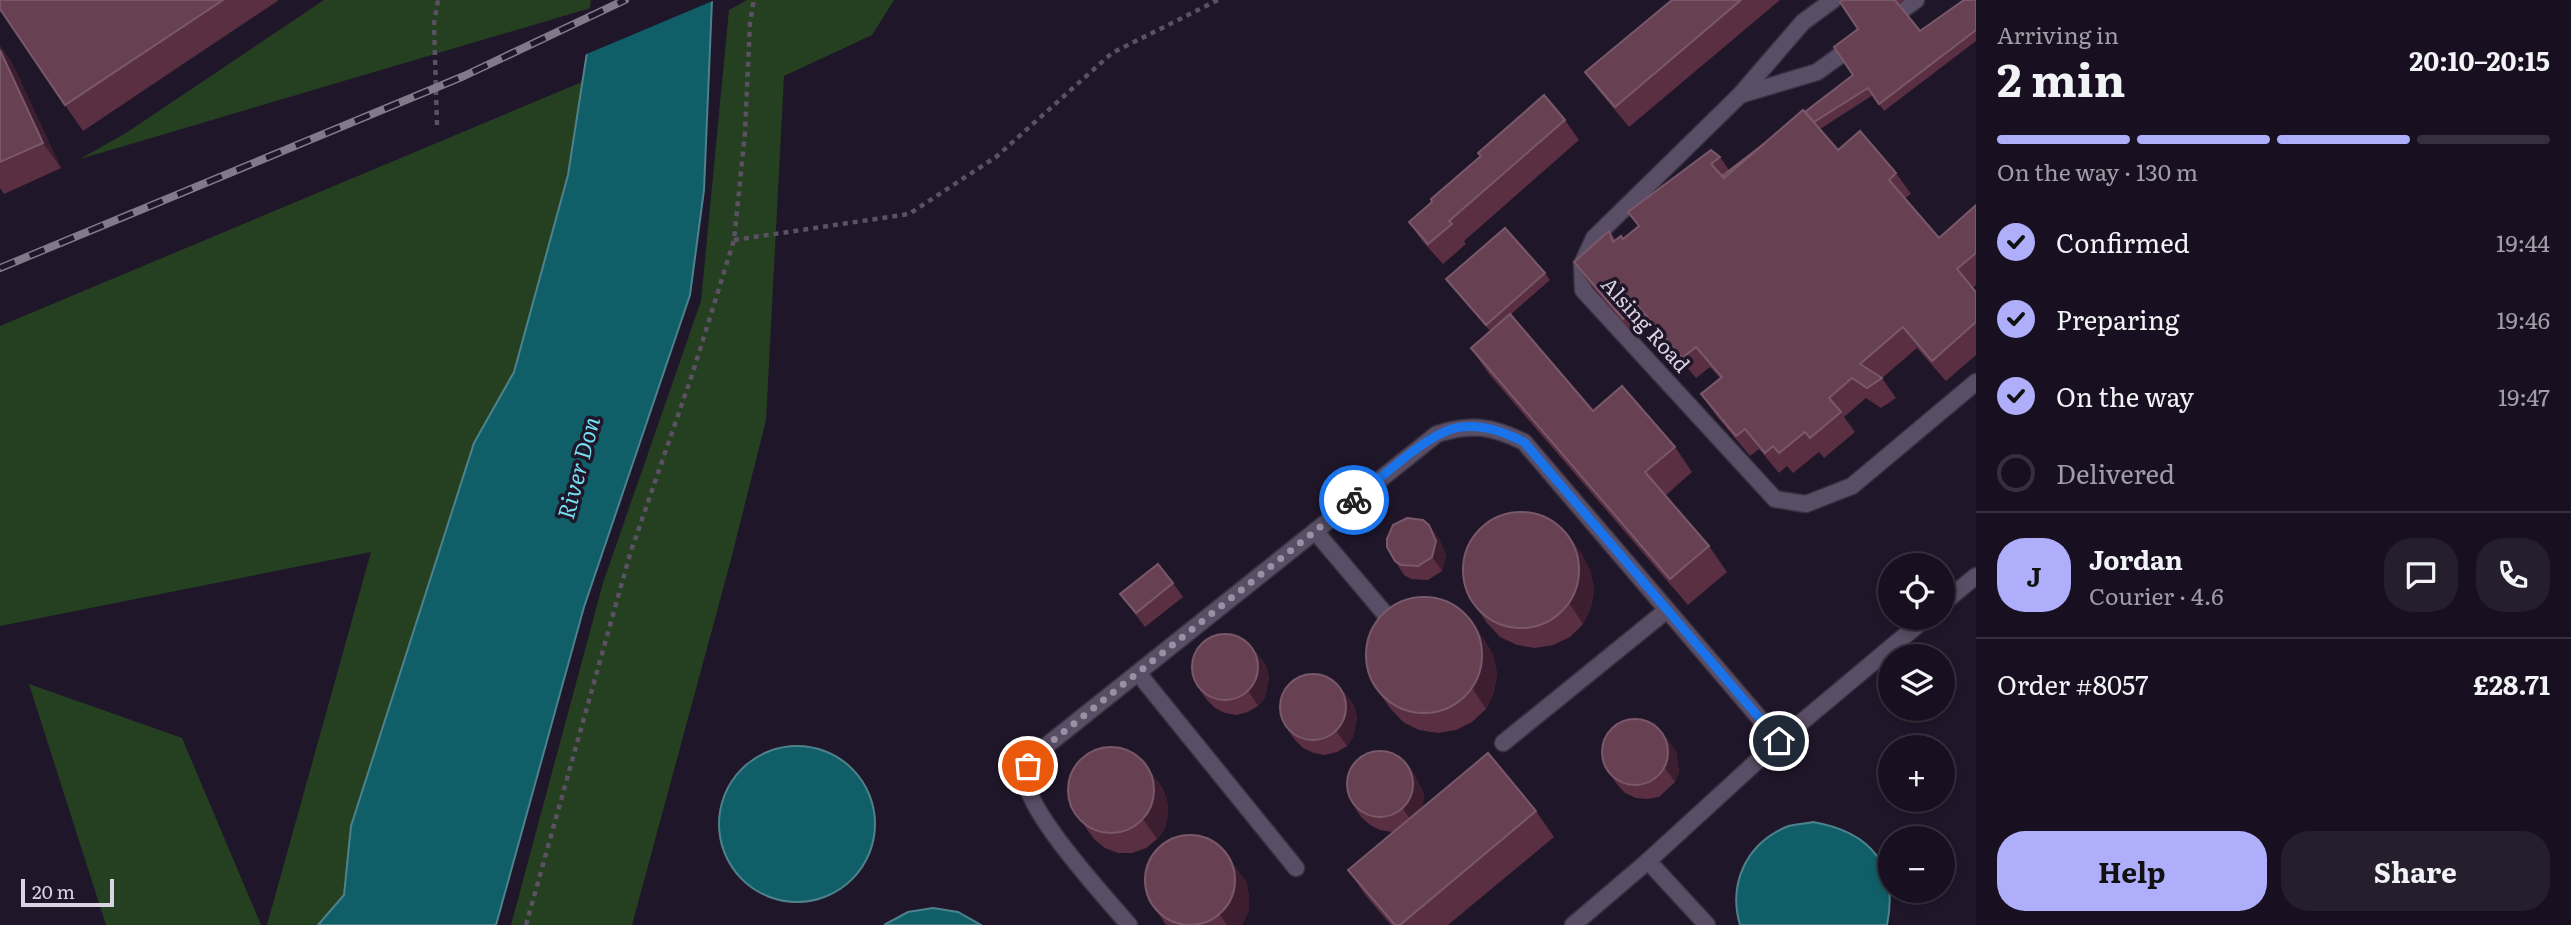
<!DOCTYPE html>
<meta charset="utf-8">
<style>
:root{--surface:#181020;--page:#251e2d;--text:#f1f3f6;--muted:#9f9da5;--line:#36303e;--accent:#aeaefb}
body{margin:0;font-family:Literata,serif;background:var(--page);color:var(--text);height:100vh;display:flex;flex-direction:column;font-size:26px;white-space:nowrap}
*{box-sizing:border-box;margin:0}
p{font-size:23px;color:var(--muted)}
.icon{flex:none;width:38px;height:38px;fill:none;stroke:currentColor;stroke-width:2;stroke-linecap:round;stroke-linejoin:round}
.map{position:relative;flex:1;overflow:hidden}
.details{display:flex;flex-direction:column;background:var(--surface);width:595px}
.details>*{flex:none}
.fabs{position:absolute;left:1878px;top:553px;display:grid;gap:14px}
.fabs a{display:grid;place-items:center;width:77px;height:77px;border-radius:50%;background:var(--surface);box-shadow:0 4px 10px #0003,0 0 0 2px var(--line);font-size:35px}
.scale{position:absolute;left:21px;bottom:18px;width:93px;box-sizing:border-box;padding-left:7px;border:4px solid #dad3e1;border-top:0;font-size:19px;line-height:24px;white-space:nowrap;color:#dad3e1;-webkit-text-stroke:5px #20162a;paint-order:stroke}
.pin{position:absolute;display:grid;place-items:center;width:60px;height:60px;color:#fff;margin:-30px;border:4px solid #fff;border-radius:50%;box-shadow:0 2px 7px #0007}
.courier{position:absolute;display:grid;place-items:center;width:70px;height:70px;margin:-35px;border:5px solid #1a73e8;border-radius:50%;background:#fff;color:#222;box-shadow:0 2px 9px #0007}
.headline em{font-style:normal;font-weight:700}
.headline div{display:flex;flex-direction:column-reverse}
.headline{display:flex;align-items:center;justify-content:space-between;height:119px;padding:0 21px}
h1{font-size:46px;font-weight:700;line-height:52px}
.bar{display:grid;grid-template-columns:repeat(4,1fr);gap:10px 7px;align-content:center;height:84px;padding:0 21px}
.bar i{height:9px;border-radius:5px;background:var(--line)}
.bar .active{background:var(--accent)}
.bar p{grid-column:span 4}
.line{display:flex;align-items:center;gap:18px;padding:0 21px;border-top:2px solid var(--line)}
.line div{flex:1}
.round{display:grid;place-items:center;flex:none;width:74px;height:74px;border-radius:28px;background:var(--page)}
ol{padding:0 21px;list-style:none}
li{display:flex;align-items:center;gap:21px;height:77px}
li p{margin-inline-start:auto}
li .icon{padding:7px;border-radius:50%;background:var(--accent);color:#111;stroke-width:4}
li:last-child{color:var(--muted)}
li i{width:38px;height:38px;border:4px solid var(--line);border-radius:50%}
.primary-button{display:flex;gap:14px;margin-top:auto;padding:14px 21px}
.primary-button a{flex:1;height:80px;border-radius:28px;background:var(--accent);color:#111;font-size:28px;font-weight:700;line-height:80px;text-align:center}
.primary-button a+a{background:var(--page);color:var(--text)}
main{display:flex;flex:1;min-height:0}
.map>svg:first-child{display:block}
.green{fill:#254020}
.water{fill:#105f68;stroke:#4d828c;stroke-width:2}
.pier{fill:#20162a}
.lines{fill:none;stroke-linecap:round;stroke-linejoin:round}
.service-casing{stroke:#383140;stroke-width:19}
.path{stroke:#5a5163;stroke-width:4.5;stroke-dasharray:5 5;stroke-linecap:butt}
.service{stroke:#594e65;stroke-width:16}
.rail-casing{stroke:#827a8b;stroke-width:8}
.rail{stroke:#20162a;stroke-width:5;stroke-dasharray:16;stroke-linecap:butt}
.wall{fill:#5a2f41}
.shaded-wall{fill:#3d1e31}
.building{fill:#674152;stroke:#795869;stroke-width:2}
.done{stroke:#9991a1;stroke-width:7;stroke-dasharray:0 12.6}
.route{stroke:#1a73e8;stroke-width:9}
.labels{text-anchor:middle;stroke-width:7;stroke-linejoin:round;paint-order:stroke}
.street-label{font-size:21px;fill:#dad3e1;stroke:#20162a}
.water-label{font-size:23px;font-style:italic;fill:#73dfef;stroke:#20162a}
</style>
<main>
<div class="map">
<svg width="1976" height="925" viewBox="0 0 1976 925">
<rect width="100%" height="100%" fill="#20162a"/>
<!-- green -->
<g class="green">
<path d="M 324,0 L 594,0 L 594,7 L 80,159 L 126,133 Z"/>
<path d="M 747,0 L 894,0 L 872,35 L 784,76 L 766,420 L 729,567 L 632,925 L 511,925 L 603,583 L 701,301 L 729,10 Z"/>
<path d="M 582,82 L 568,175 L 514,373 L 474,443 L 351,826 L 344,895 L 318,925 L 267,925 L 371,552 L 0,626 L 0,326 Z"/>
<path d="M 29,684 L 182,738 L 261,925 L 106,925 Z"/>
</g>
<!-- water -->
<g class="water">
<path d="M 712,0 L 704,190 L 690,295 L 584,607 L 496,925 L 318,925 L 344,895 L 351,826 L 474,443 L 514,372 L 568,175 L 594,7 Z"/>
<circle cx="797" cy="824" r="78"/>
<path d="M 1813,822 C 1871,832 1899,866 1887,925 L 1740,925 C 1728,884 1746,844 1786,827 C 1794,824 1805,824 1813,822 Z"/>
<path d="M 933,908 L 958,912 L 981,925 L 884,925 L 908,912 Z"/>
</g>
<!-- pier -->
<path class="pier" d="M 591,0 L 715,0 L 582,56 Z"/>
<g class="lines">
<defs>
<g id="service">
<path d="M 1833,0 L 1803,22 L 1740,95 L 1594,238 L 1582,264 L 1583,290 L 1775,499 L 1806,504 L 1852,486 L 1976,382"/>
<path d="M 1887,21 L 1916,0"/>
<path d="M 1740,95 L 1817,72 L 1857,43"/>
<path d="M 1315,531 L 1386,615"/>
<path d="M 1942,604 L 1976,576"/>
<path d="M 1138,673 L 1296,868"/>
<path d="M 1503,743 L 1667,610"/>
<path d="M 1648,861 L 1707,925"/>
<path d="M 1129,925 C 1105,897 1027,812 1026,779 C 1025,770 1031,762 1036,754 L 1437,434 C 1471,423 1492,426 1524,442 L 1779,741"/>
<path d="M 1573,925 L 1648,861 L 1779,741 L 1926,618"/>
</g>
</defs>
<!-- service casing -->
<use href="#service" class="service-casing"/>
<!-- path -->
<g class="path">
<path d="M 437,125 L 434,24 L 438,0"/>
<path d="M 734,240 L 909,214 L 996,157 L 1112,53 L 1218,0"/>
<path d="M 526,925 L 630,554 L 693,372 L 734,240 L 745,133 L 750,22 L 754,0"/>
</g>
<!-- service -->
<use href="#service" class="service"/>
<defs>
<path id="rail" d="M 0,268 L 464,76 L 625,0"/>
</defs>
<!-- rail casing -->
<use href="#rail" class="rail-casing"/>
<!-- rail -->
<use href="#rail" class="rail"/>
</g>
<!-- wall -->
<g class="wall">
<path d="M 0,0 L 279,0 L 83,131 L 65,105 Z"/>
<path d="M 1672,0 L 1780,0 L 1629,127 L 1600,92 L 1585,72 Z"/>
<path d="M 1843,0 L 1905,0 L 1899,5 L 1920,31 L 1976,0 L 1976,41 L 1884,111 L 1873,95 L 1820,129 L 1838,150 L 1896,173 L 1911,194 L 1905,198 L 1939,238 L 1976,205 L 1976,285 L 1973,288 L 1976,292 L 1976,355 L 1946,381 L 1917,348 L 1882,378 L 1896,398 L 1881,408 L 1866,398 L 1844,417 L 1855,432 L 1824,458 L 1819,452 L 1793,473 L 1787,466 L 1779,473 L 1759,449 L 1750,456 L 1715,414 L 1701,394 L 1720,378 L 1710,367 L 1696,378 L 1652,326 L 1637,339 L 1588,282 L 1574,262 L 1609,231 L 1616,240 L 1623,239 L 1639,227 L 1628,212 L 1720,157 L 1729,170 L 1853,75 L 1858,29 Z"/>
<path d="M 0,46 L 12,63 L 61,168 L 4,194 L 0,188 Z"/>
<path d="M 1565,120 L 1579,140 L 1464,241 L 1466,244 L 1443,264 L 1423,242 L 1409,222 Z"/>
<path d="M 1545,273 L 1550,280 L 1510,315 L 1593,411 L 1675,447 L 1692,472 L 1665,496 L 1709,546 L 1727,572 L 1688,605 L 1489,374 L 1471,348 L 1490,331 L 1446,279 Z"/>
<path d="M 1429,525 L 1439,539 L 1446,555 L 1442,571 L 1428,580 L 1411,579 L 1404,575 L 1395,561 Z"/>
<path d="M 1566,533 L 1581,553 L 1590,570 L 1594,589 L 1591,607 L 1583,624 L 1570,637 L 1553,645 L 1535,648 L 1517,645 L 1500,637 L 1487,623 L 1473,603 Z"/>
<path d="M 1173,583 L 1183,597 L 1145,627 L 1120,594 Z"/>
<path d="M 1483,638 L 1493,655 L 1497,674 L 1494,692 L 1486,709 L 1472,722 L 1456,730 L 1438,733 L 1419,730 L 1403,722 L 1390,708 L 1376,688 Z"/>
<path d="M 1256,652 L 1266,666 L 1269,677 L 1265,697 L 1258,706 L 1248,712 L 1237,715 L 1225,713 L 1215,708 L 1207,700 L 1197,686 Z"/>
<path d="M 1344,692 L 1354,706 L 1357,717 L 1353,737 L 1347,746 L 1337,752 L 1325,755 L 1314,753 L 1303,748 L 1295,740 L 1285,726 Z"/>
<path d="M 1676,751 L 1679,772 L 1675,782 L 1659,797 L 1647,799 L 1636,798 L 1625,793 L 1617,784 L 1607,770 Z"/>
<path d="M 1414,774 L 1424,794 L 1423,804 L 1420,810 L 1536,811 L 1554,837 L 1448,925 L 1391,925 L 1366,896 L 1348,870 L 1395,831 L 1392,832 L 1380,830 L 1370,825 L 1361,817 L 1352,803 Z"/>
<path d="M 1162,787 L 1167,800 L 1168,814 L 1165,828 L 1157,839 L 1146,848 L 1132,853 L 1118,853 L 1105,848 L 1094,839 L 1071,807 Z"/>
<path d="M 1246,881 L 1249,895 L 1249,910 L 1242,925 L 1166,925 L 1154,907 Z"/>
</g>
<!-- shaded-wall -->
<g class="shaded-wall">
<path d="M 0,46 L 12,63 L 61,168 L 43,143 L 0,50 Z"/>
<path d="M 1429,525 L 1439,539 L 1446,555 L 1442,571 L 1432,557 Z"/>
<path d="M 1566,533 L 1581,553 L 1590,570 L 1594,589 L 1591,607 L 1583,624 L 1569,603 Z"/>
<path d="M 1469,618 L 1483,638 L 1493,655 L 1497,674 L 1494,692 L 1486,709 L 1472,688 Z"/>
<path d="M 1256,652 L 1266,666 L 1269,677 L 1265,697 L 1258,706 L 1249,692 Z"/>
<path d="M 1344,692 L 1354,706 L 1357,717 L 1353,737 L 1347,746 L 1337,732 Z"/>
<path d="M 1666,737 L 1676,751 L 1679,772 L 1675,782 L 1665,768 Z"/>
<path d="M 1405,760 L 1414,774 L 1424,794 L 1423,804 L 1413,823 L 1403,809 Z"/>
<path d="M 1147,767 L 1162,787 L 1167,800 L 1168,814 L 1165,828 L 1157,839 L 1143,819 Z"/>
<path d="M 1231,861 L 1246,881 L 1249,895 L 1249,910 L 1242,925 L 1227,925 L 1220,915 Z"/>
</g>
<!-- building -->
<g class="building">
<path d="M 0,0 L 223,0 L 65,105 L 0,9 Z"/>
<path d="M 1672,0 L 1741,0 L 1615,107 L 1585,72 Z"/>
<path d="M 1843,0 L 1895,0 L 1920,31 L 1964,0 L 1976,0 L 1976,30 L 1879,104 L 1868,88 L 1814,122 L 1805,112 L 1853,75 L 1834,47 L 1858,29 L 1840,2 Z"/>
<path d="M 0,50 L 43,143 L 0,162 Z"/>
<path d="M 1544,95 L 1565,120 L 1449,221 L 1452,224 L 1428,244 L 1409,222 L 1432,202 L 1431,199 L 1481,156 L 1478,153 Z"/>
<path d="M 1803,110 L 1838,150 L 1860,131 L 1896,173 L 1889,180 L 1939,238 L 1976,205 L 1976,253 L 1957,269 L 1976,292 L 1976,322 L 1932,361 L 1903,327 L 1860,364 L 1882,378 L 1867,388 L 1852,378 L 1829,398 L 1841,412 L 1810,438 L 1805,432 L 1779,453 L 1773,446 L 1765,453 L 1745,429 L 1736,436 L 1701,394 L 1722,377 L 1696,347 L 1682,358 L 1638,306 L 1623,319 L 1574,262 L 1609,231 L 1613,242 L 1621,236 L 1623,239 L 1639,226 L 1628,212 L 1711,150 L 1720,157 L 1711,164 L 1724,178 Z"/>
<path d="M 1765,143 L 1724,178 L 1722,176 Z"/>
<path d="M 1505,228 L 1545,273 L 1486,325 L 1446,279 Z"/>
<path d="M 1510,314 L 1593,411 L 1622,386 L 1675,447 L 1645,472 L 1709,546 L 1670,579 L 1471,348 Z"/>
<circle cx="1521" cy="570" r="58"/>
<path d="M 1407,518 L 1423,520 L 1429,525 L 1436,541 L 1432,557 L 1418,566 L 1401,565 L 1395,561 L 1387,547 L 1387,539 L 1393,525 Z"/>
<path d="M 1158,564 L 1173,583 L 1136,613 L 1120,594 Z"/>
<circle cx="1424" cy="655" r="58"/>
<circle cx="1225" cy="667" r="33"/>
<circle cx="1313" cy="707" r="33"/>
<circle cx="1635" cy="752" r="33"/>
<circle cx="1111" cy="790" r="43"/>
<circle cx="1380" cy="784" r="33"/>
<path d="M 1488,753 L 1536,811 L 1400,925 L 1395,925 L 1348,870 Z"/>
<circle cx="1190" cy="880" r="45"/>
</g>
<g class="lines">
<!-- done -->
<path class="done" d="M 1028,766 L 1036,754 L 1354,500"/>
<!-- route -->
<path class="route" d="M 1354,500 C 1379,480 1430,430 1461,427 C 1483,424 1505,432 1524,442 L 1779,741"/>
</g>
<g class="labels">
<!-- street labels -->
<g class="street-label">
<text transform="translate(1645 325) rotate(48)" y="7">Alsing Road</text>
</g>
<!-- water labels -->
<g class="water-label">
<text transform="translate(579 468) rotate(-75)" y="8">River Don</text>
</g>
</g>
</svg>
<div class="fabs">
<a><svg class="icon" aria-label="locate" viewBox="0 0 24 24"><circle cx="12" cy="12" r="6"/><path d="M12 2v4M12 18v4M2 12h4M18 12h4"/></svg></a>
<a><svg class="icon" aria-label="layers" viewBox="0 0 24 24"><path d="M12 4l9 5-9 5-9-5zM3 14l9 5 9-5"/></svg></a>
<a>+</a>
<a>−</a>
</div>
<div class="scale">20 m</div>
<div class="pin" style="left:1028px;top:766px;background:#ea580c"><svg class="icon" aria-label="bag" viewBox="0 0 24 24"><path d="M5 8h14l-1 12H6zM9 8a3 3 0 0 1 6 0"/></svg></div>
<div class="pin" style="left:1779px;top:741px;background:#1f2937"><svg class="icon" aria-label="home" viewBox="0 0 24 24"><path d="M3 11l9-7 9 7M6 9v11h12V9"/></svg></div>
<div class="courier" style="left:1354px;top:500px"><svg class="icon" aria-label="bike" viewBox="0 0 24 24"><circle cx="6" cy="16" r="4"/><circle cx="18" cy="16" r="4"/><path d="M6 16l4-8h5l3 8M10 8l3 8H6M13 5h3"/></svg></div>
</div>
<section class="details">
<div class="headline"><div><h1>2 min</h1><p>Arriving in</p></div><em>20:10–20:15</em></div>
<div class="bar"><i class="active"></i><i class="active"></i><i class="active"></i><i></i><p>On the way · 130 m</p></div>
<ol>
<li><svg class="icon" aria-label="check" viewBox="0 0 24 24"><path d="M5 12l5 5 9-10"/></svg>Confirmed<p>19:44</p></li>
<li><svg class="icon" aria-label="check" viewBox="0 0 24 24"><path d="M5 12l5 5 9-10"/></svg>Preparing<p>19:46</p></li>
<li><svg class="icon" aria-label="check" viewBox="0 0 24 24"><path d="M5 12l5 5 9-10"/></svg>On the way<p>19:47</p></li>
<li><i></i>Delivered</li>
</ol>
<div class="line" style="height:126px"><b class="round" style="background:var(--accent);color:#111">J</b><div><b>Jordan</b><p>Courier · 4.6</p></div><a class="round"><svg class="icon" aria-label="chat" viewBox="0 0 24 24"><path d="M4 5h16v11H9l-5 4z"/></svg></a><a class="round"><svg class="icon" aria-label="phone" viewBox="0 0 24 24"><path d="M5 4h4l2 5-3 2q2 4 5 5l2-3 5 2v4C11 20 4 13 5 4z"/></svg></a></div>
<div class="line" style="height:91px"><div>Order #8057</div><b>£28.71</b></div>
<div class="primary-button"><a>Help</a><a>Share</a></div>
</section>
</main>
